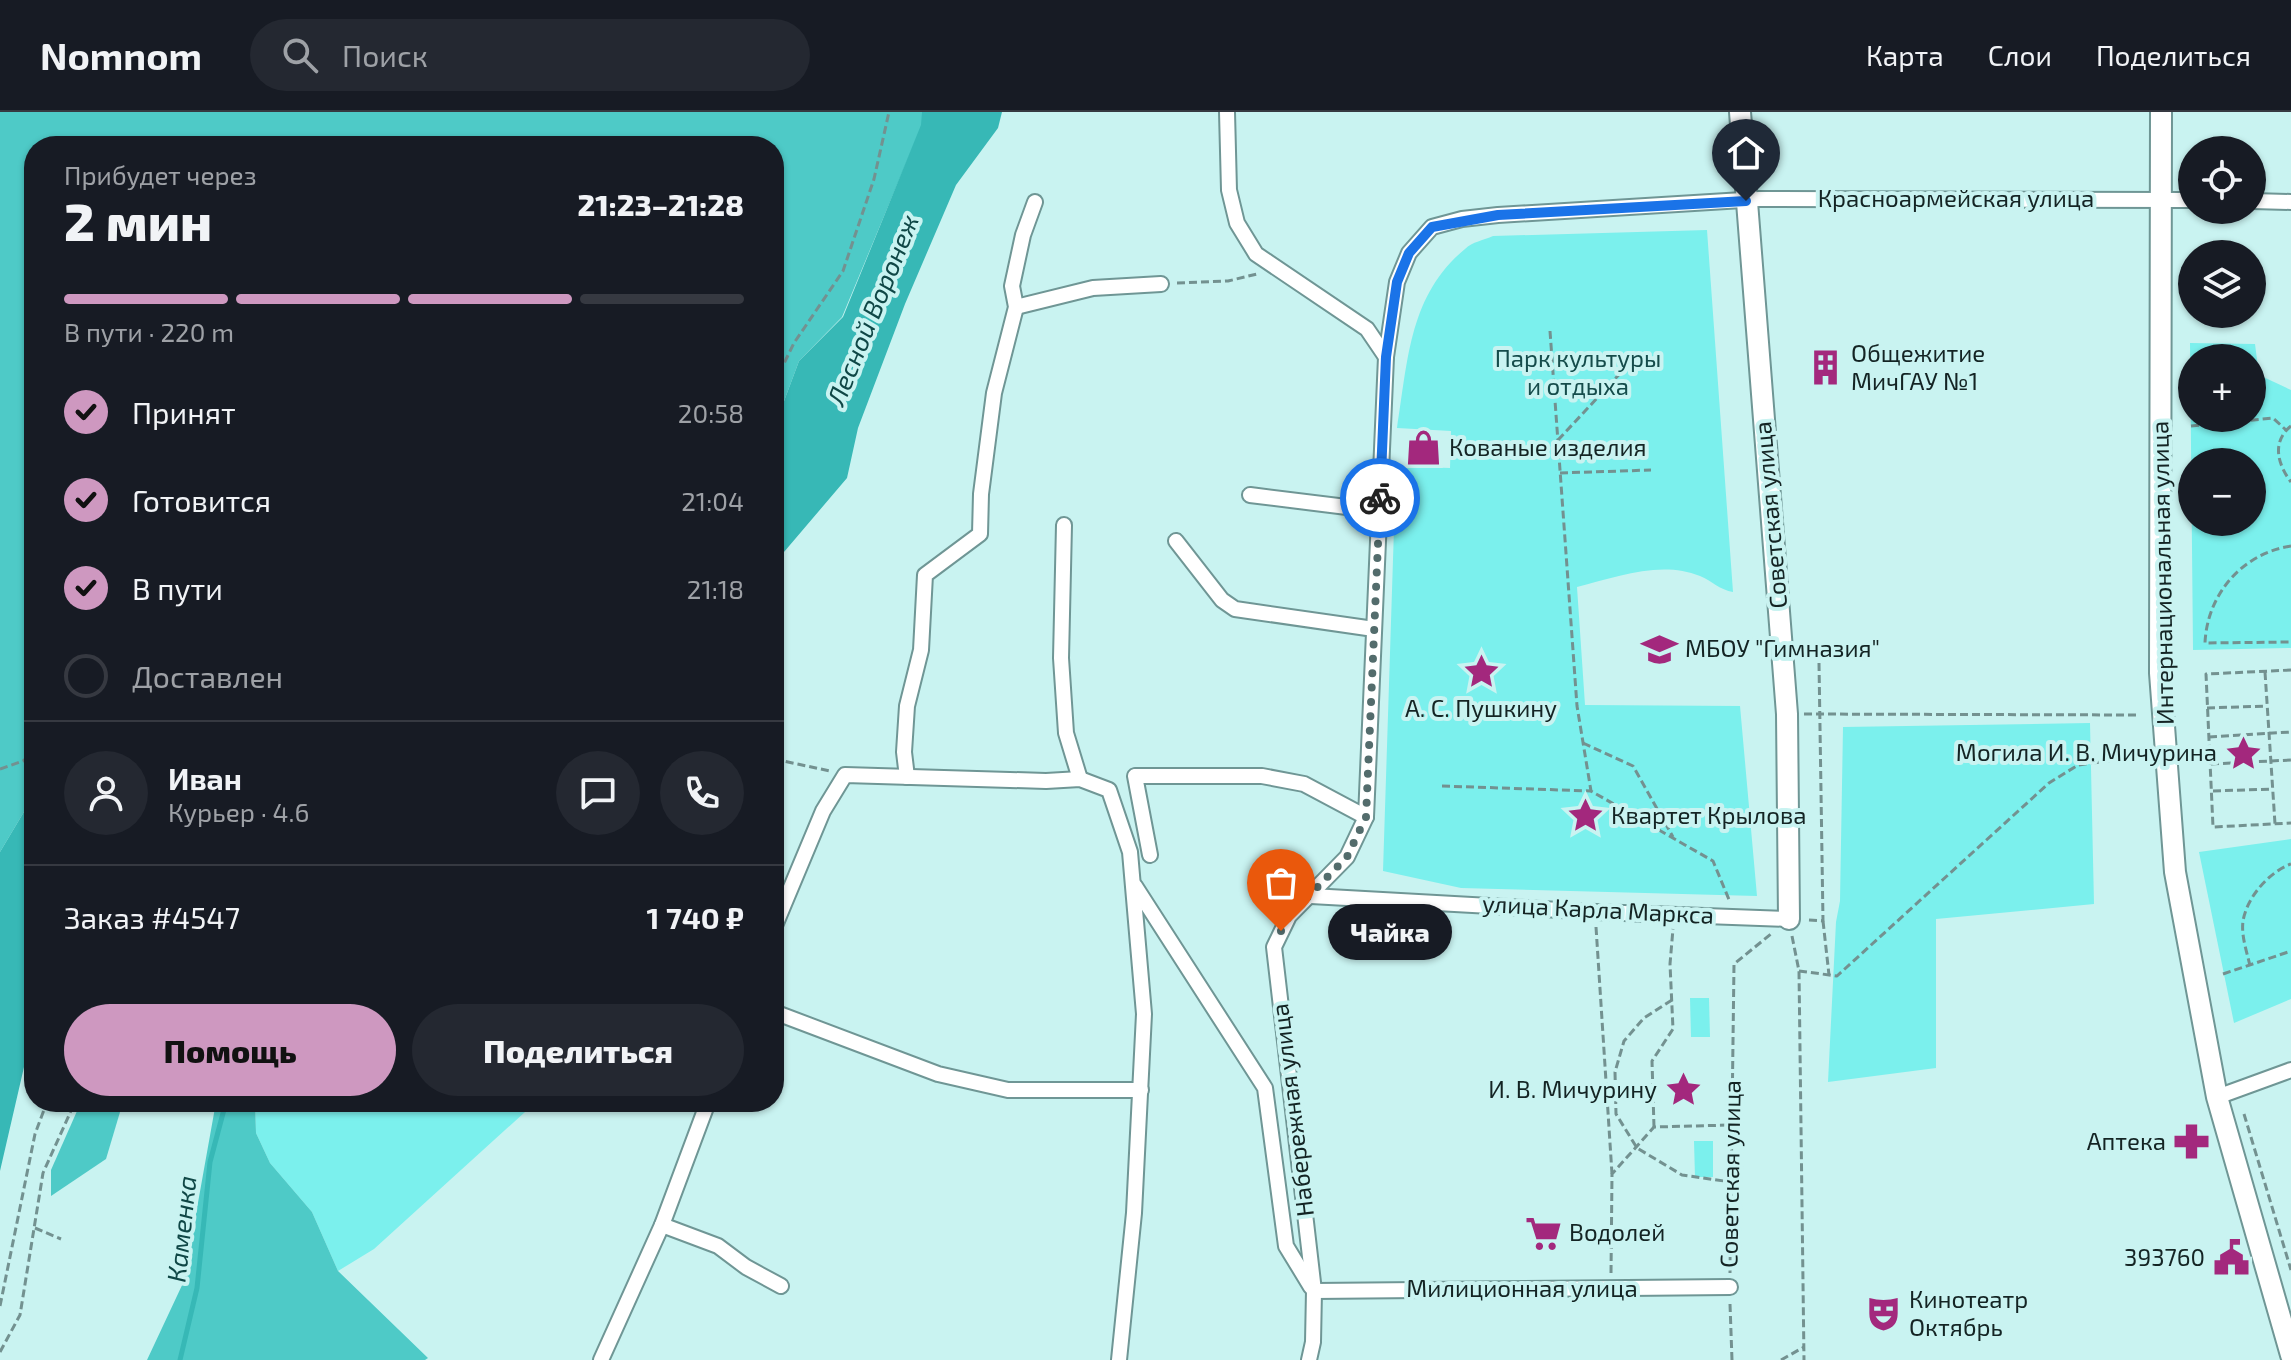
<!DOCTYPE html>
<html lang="ru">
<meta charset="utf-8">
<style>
:root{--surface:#171b24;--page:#242831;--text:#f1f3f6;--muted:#9ea1a6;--line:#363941;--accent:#ce98c0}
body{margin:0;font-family:"Exo 2",sans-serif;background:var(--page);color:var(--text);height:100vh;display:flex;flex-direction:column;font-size:30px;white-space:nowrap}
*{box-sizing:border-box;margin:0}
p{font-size:26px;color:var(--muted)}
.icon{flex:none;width:44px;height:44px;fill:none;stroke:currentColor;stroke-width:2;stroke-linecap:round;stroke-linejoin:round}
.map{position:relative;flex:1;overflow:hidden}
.panel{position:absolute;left:24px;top:24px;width:760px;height:976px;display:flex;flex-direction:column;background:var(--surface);border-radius:32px;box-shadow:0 2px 6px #0004}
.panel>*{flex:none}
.controls{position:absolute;left:2178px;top:24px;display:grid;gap:16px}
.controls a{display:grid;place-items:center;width:88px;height:88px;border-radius:50%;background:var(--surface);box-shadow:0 2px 6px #0004;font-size:40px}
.pin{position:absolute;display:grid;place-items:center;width:68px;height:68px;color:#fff;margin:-82px -34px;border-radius:50% 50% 50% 0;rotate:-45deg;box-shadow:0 0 8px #0007}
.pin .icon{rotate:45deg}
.courier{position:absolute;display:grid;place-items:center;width:80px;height:80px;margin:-40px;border:6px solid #1a73e8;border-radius:50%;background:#fff;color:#222;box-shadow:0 2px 10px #0007}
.bubble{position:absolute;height:56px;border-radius:28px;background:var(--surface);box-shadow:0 2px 6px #0004;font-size:26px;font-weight:800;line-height:56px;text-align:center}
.headline em{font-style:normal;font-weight:800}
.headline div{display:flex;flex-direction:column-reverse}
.headline{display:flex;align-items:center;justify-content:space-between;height:136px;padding:0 40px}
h1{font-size:52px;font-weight:800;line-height:60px}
.bar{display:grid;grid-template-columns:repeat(4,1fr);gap:12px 8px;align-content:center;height:96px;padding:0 40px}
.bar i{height:10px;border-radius:6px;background:var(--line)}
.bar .selected{background:var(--accent)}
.bar p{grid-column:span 4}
.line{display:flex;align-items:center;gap:20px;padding:0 40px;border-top:2px solid var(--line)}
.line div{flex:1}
.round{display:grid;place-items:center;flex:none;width:84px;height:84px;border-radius:42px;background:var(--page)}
ol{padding:0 40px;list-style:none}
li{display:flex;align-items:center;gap:24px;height:88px}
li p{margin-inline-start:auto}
li .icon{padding:8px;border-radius:50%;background:var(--accent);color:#111;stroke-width:4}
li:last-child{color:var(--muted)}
li i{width:44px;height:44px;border:4px solid var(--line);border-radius:50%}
.button{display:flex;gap:16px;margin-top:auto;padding:16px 40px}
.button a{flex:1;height:92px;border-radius:48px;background:var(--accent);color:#111;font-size:32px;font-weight:800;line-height:92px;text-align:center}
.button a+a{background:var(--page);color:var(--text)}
header{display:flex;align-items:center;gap:48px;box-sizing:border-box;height:112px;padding:0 40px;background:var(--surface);border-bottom:2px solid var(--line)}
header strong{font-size:38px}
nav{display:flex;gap:44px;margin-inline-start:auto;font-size:28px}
.search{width:560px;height:72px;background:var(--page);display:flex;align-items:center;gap:20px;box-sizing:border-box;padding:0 28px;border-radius:44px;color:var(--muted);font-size:30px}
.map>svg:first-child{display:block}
.green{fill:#7bf0ed;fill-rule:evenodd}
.forest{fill:#4ecac7}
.water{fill:#37b8b6}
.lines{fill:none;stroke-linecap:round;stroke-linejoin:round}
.stream{stroke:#37b8b6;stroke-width:5}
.street-casing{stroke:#6f9695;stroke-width:18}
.secondary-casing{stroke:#6f9695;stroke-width:24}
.path{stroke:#739190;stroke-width:3;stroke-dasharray:8 4;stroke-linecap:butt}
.street{stroke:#fff;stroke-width:14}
.secondary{stroke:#fff;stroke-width:20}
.done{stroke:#536c6c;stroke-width:8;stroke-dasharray:0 14.4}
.route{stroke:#1a73e8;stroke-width:10}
.labels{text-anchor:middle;stroke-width:8;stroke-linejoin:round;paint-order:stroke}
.street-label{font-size:24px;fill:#142424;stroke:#c9f3f1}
.poi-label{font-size:24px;fill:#142424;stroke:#c9f3f1;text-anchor:start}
.park-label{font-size:24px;fill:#154c4b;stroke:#c9f3f1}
.water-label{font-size:26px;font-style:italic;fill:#0f4746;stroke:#c9f3f1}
</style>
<header>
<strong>Nomnom</strong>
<div class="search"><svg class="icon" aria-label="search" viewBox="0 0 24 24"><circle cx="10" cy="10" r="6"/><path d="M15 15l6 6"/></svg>Поиск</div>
<nav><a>Карта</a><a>Слои</a><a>Поделиться</a></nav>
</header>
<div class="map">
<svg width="2291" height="1248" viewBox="0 0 2291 1248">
<rect width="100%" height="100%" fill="#c9f3f1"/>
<!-- green -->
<g class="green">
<path d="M 1707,118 L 1733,480 C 1720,478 1712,469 1700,464 C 1661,448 1616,465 1577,475 L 1585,593 L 1740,594 L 1757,784 L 1461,776 L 1383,759 L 1396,354 L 1450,356 L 1451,319 L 1397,316 C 1408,249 1409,183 1465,137 C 1472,130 1484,128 1493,124 Z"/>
<path d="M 2190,231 L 2255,232 L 2259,263 L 2291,278 L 2291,536 L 2193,538 ZM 2192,246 L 2252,246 L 2252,306 L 2192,306 ZM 2252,350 L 2252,410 L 2192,410 L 2192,350 Z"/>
<path d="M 2090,611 L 2094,792 L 1936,807 L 1936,956 L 1828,970 L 1836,810 L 1840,789 L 1843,615 Z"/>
<path d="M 2291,727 L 2291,887 L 2234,911 L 2199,740 Z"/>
<path d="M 1690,886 L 1709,886 L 1710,925 L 1691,925 Z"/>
<path d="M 255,990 L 536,990 L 374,1137 L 338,1159 L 312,1100 L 270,1051 L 256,1021 Z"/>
<path d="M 1694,1029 L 1713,1029 L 1713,1065 L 1695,1065 Z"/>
</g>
<!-- forest -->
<g class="forest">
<path d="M 0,0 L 922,0 L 922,13 L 842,205 L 799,249 L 774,316 L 774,34 L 34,34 L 34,683 L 0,740 Z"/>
<path d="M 81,990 L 123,990 L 106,1047 L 51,1084 L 51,1058 Z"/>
<path d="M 216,990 L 255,990 L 256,1021 L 270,1051 L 312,1100 L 338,1159 L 428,1246 L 425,1248 L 147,1248 L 184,1169 Z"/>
</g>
<!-- water -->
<g class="water">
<path d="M 922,0 L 1002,0 L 998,16 L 956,73 L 905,192 L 858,316 L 847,366 L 784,440 L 774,447 L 774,316 L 799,249 L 843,205 L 921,13 Z"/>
<path d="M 34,683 L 34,937 L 24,955 L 0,1059 L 0,740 Z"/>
</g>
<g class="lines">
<!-- stream -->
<path class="stream" d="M 180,1248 L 197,1176 L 210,1050 L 226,990"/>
<defs>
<g id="street">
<path d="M 1227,0 L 1229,78 L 1237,111 L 1256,142 L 1367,217 L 1386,245"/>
<path d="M 2252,89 L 2291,90"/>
<path d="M 1016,195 L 1093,176 L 1161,172"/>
<path d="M 1250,383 L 1379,399"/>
<path d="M 1064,413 L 1061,546 L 1066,621 L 1080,667"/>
<path d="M 1176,429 L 1222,488 L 1235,497 L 1374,517"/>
<path d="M 907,665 L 904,640 L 907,594 L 921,538 L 925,463 L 980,422 L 981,382 L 994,281 L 1016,195 L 1012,174 L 1023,123 L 1035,90"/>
<path d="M 1150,743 L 1135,664 L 1262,664 L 1304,672 L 1366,705"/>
<path d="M 1135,774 L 1265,976 L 1286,1134 L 1311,1175"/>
<path d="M 1311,784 L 1596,800 L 1789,807"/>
<path d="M 774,816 L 823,699 L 845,663 L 1046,669 L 1080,667 L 1109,678 L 1130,740 L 1144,902 L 1134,1101 L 1119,1248"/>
<path d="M 774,900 L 938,962 L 1008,978 L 1141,978"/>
<path d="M 2217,985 L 2291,958"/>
<path d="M 662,1113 L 718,1134 L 746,1155 L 781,1174"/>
<path d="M 1314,1179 L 1730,1175"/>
<path d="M 601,1248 L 662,1113 L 708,990"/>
<path d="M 1309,1248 L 1313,1230 L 1314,1179 L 1274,835 L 1289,804 L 1347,745 L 1366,705 L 1386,245 L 1397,170 L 1409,141 L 1432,115 L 1462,107 L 1498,103 L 1759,87 L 2192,88"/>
</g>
<g id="secondary">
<path d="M 1740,0 L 1787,602 L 1789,807"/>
<path d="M 2161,0 L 2160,561 L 2175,760 L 2217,985 L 2291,1243"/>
</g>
</defs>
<!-- street casing -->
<use href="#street" class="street-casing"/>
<!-- secondary casing -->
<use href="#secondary" class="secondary-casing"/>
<!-- path -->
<g class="path">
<path d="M 1177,171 L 1228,169 L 1257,162"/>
<path d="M 1550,219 L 1577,594 L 1591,679 L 1713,749 L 1730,790"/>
<path d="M 774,272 L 794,231 L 843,159 L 874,67 L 889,0"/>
<path d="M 2191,314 L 2273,306 L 2286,318"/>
<path d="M 2291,314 C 2271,330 2278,353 2291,370"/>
<path d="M 1558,328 L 1628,253"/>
<path d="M 1560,361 L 1651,358"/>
<path d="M 2291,434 C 2243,441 2207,482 2205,531 L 2291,530"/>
<path d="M 2291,558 L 2206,562 L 2213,715 L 2291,711"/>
<path d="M 2265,560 L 2275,712"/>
<path d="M 2207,596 L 2267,594"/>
<path d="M 1804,602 L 2136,603"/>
<path d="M 2209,625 L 2291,620"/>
<path d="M 1583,631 L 1633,654 L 1673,725"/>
<path d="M 2185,643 L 2209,642"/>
<path d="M 774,647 L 830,659"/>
<path d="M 2211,652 L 2291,648"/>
<path d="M 0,657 L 23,649 L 34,639"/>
<path d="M 1442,674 L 1591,679"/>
<path d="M 2213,679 L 2273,677"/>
<path d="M 1809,808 L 1823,809 L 1819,551"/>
<path d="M 1823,809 L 1829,863"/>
<path d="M 1596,815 L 1612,1062"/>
<path d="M 1792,824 L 1799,859 L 1804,1248"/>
<path d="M 2250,854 C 2247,840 2241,824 2243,809 C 2247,785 2269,760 2291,752"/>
<path d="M 1799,859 L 1837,864 L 2049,671 L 2078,653 L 2146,644"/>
<path d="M 2223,862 L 2291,839"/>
<path d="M 1672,888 L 1644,906 L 1624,929 L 1615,960 L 1616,1002 L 1637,1036 L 1682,1063 L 1731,1070"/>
<path d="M 2244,1002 L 2291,1158"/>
<path d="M 1654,1015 L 1652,949 L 1673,917 L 1670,852 L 1673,817"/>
<path d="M 35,1116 L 61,1127"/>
<path d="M 1611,1161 L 1612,1062 L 1654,1015 L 1732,1013"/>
<path d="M 1730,1161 L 1734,852 L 1771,822"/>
<path d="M 1730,1192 L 1732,1248"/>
<path d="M 0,1194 L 35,1022 L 47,990"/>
<path d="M 0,1240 L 20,1203 L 43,1061 L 75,990"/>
<path d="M 1781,1248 L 1804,1235"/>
</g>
<!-- street -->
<use href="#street" class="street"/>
<!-- secondary -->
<use href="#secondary" class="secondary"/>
</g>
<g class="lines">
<!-- done -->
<path class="done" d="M 1281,819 L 1289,804 L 1347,745 L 1366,705 L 1380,386"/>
<!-- route -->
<path class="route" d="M 1380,386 L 1386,245 L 1397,170 L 1409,141 L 1432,115 L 1498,103 L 1746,89"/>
</g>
<!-- icons -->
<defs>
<symbol id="building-bare" viewBox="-9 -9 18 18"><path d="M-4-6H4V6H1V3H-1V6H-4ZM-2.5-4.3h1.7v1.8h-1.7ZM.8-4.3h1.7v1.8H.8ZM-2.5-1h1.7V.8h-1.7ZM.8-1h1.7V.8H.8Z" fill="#a3287d" stroke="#c9f3f1" stroke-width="2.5" paint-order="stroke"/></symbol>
<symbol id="shop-bare" viewBox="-9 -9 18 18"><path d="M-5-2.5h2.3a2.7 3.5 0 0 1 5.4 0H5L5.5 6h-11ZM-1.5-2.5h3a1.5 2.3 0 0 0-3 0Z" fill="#a3287d" stroke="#c9f3f1" stroke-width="2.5" paint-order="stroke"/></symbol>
<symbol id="school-bare" viewBox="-9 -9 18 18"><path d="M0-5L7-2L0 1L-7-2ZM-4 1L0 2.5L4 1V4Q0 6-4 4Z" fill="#a3287d" stroke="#c9f3f1" stroke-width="2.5" paint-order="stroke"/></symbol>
<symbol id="sight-bare" viewBox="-9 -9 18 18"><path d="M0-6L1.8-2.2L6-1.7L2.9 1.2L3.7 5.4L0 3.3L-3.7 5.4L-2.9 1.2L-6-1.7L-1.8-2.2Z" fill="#a3287d" stroke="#c9f3f1" stroke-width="2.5" paint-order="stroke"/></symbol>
<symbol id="pharmacy-bare" viewBox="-9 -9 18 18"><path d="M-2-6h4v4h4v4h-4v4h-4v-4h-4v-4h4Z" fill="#a3287d" stroke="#c9f3f1" stroke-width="2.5" paint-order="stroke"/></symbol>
<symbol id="supermarket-bare" viewBox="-9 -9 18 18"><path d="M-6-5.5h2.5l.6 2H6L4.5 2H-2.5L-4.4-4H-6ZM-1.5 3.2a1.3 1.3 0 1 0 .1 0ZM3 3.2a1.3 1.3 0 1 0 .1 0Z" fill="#a3287d" stroke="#c9f3f1" stroke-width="2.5" paint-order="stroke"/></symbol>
<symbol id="civic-bare" viewBox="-9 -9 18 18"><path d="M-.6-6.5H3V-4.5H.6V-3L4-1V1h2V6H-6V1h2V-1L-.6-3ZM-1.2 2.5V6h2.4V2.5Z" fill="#a3287d" stroke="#c9f3f1" stroke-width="2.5" paint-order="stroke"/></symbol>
<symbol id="theatre-bare" viewBox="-9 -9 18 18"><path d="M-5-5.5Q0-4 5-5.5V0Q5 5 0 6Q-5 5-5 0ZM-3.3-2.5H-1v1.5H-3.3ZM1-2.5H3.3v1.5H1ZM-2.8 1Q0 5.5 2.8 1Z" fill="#a3287d" stroke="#c9f3f1" stroke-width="2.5" paint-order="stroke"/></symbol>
</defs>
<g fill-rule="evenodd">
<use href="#building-bare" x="1800" y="230" width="51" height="51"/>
<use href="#shop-bare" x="1398" y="310" width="51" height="51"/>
<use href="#school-bare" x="1634" y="512" width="51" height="51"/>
<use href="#sight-bare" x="1456" y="534" width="51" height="51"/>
<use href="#sight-bare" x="2218" y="616" width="51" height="51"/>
<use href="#sight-bare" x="1560" y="678" width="51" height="51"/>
<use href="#sight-bare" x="1658" y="952" width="51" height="51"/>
<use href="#pharmacy-bare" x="2166" y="1004" width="51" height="51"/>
<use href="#supermarket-bare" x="1518" y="1096" width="51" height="51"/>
<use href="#civic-bare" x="2206" y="1120" width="51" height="51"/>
<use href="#theatre-bare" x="1858" y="1176" width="51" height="51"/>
</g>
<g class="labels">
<!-- street labels -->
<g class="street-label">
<text x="1956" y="95">Красноармейская улица</text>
<text transform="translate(1771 403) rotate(-95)" y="8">Советская улица</text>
<text transform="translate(2163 461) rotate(-91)" y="8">Интернациональная улица</text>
<text transform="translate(1598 798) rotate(3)" y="8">улица Карла Маркса</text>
<text transform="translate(1293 998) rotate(-97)" y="8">Набережная улица</text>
<text transform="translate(1731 1062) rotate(-89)" y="8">Советская улица</text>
<text x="1522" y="1185">Милиционная улица</text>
</g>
<!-- poi labels -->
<g class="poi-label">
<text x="1851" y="250">Общежитие<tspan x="1851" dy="28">МичГАУ №1</tspan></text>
<text x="1449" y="344">Кованые изделия</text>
<text x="1685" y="545">МБОУ "Гимназия"</text>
<text x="1481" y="605" text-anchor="middle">А. С. Пушкину</text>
<text x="2217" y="649" text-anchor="end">Могила И. В. Мичурина</text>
<text x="1611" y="712">Квартет Крылова</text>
<text x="1657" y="986" text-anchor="end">И. В. Мичурину</text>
<text x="2166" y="1038" text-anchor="end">Аптека</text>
<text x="1569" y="1129">Водолей</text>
<text x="2205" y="1154" text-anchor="end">393760</text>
<text x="1909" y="1196">Кинотеатр<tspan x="1909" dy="28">Октябрь</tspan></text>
</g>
<!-- park labels -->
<g class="park-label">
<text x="1578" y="255">Парк культуры<tspan x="1578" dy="28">и отдыха</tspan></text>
</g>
<!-- water labels -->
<g class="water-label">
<text transform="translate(873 198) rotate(-68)" y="9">Лесной Воронеж</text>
<text transform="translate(182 1117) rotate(-84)" y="9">Каменка</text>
</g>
</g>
</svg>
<div class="controls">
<a><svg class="icon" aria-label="locate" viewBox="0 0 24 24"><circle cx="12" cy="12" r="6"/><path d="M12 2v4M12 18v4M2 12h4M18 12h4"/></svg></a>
<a><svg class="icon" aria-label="layers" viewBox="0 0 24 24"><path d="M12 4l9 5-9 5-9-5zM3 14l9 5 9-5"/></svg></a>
<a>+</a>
<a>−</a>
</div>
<div class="pin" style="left:1281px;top:819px;background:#ea580c"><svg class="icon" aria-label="bag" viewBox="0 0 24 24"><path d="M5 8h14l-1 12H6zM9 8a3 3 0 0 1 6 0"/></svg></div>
<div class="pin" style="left:1746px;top:89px;background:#1f2937"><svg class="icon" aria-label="home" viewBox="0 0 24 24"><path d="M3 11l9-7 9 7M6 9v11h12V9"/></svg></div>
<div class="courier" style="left:1380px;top:386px"><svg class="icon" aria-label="bike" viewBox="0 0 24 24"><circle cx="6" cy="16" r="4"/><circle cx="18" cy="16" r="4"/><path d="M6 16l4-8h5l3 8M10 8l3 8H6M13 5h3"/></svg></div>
<div class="bubble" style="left:1328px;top:792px;width:124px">Чайка</div>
<section class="panel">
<div class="headline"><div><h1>2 мин</h1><p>Прибудет через</p></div><em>21:23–21:28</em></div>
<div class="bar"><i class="selected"></i><i class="selected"></i><i class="selected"></i><i></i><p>В пути · 220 m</p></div>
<ol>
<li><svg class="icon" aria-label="check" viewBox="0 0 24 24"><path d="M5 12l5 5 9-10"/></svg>Принят<p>20:58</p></li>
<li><svg class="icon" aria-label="check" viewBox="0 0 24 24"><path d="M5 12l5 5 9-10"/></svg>Готовится<p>21:04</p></li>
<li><svg class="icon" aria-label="check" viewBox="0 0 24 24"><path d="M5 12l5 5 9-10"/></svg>В пути<p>21:18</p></li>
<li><i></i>Доставлен</li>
</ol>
<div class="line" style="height:144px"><a class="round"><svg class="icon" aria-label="person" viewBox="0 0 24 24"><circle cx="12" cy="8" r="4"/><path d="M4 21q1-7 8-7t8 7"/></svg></a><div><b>Иван</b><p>Курьер · 4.6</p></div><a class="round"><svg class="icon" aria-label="chat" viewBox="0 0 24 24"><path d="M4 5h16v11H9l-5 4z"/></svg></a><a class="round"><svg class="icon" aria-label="phone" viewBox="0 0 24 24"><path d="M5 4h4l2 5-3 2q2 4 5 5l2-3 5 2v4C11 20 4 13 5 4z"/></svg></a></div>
<div class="line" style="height:104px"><div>Заказ #4547</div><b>1 740 ₽</b></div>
<div class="button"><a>Помощь</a><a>Поделиться</a></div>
</section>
</div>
